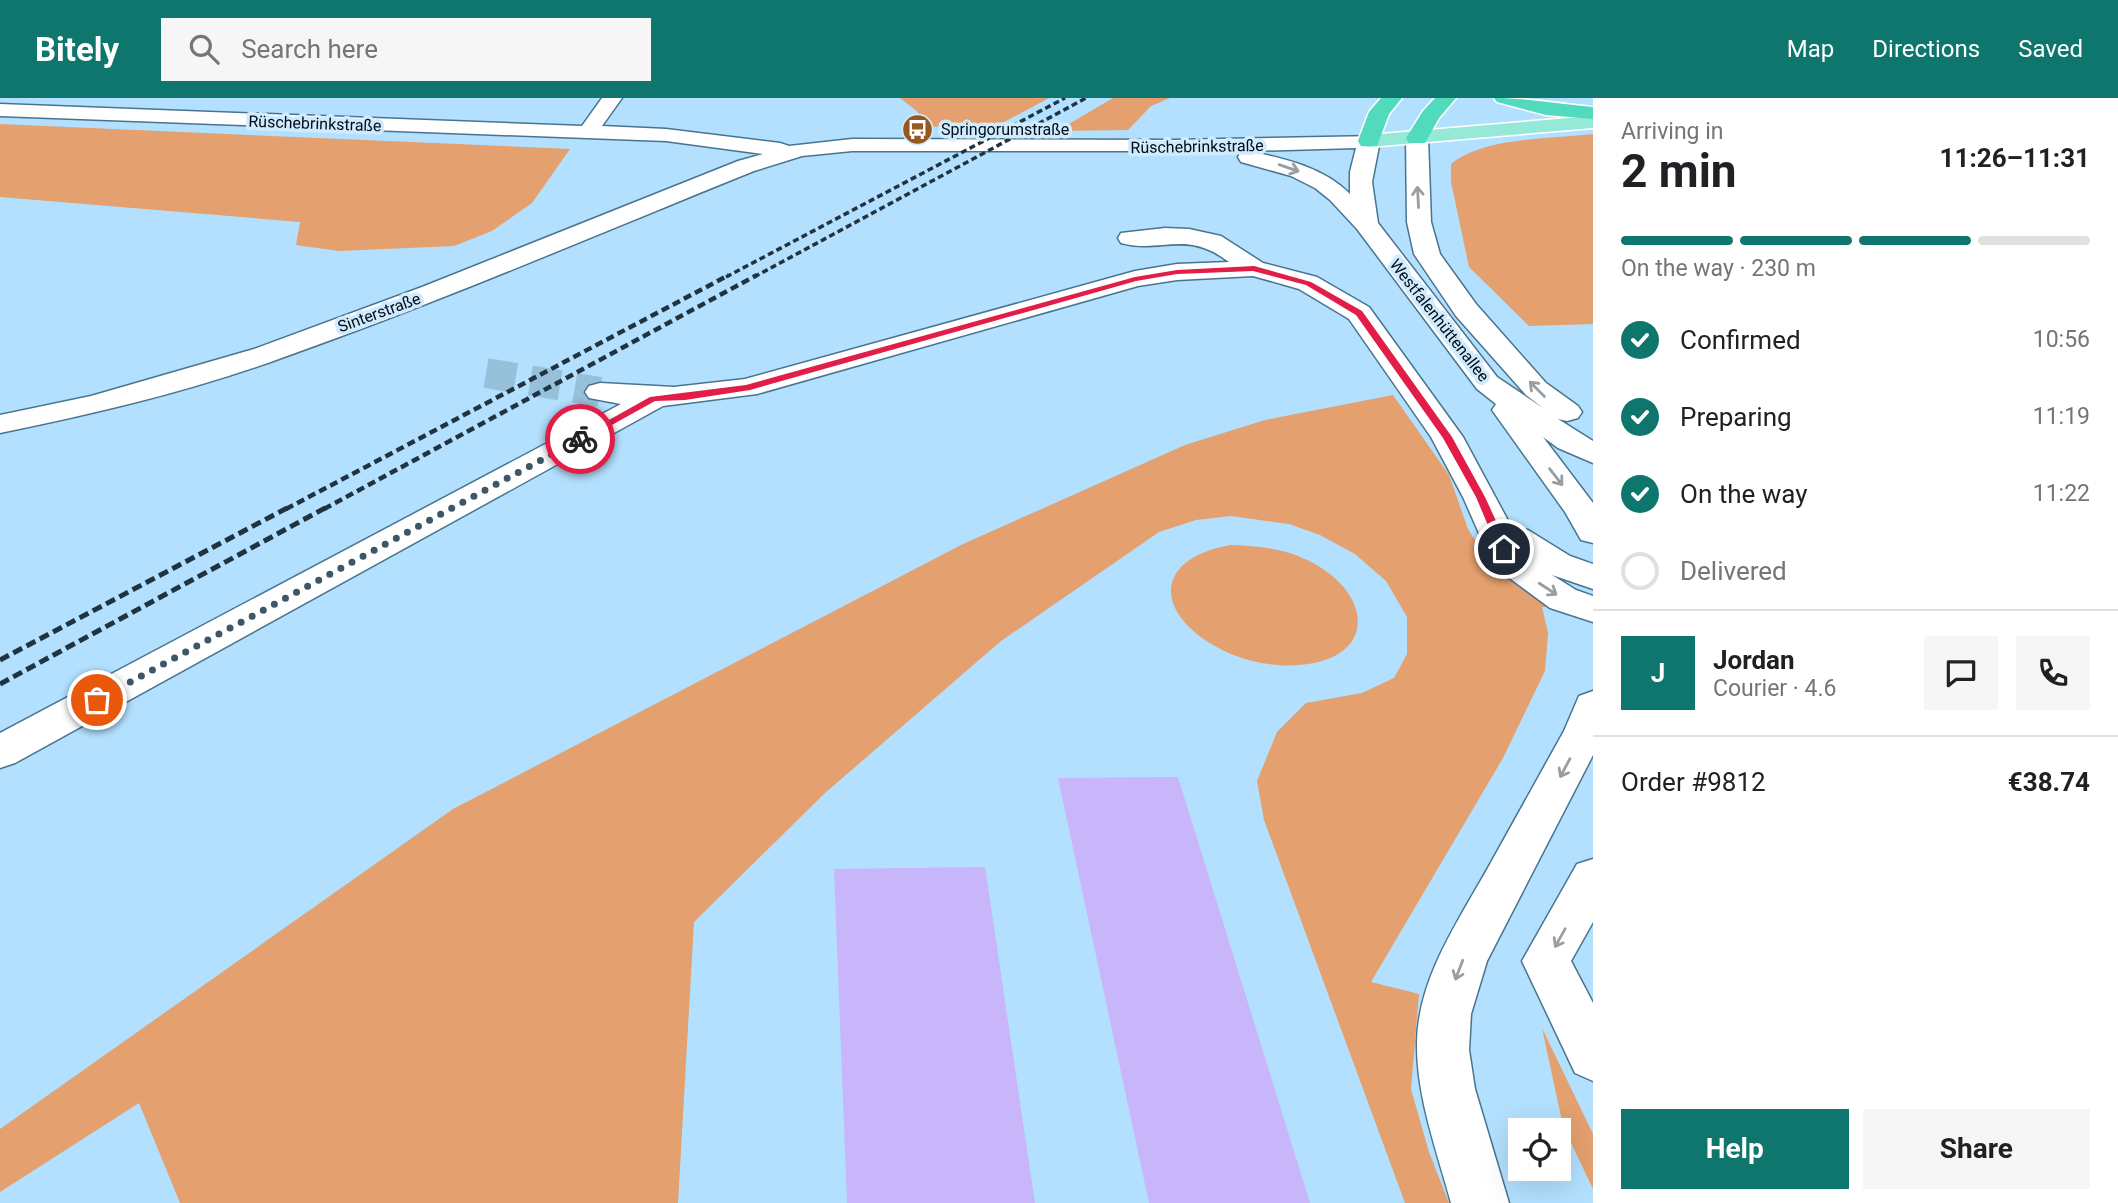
<!DOCTYPE html>
<meta charset="utf-8">
<style>
:root{--surface:#fff;--page:#f6f6f6;--text:#202124;--muted:#757577;--line:#e0e0e0;--accent:#0f766e}
body{margin:0;font-family:Roboto,sans-serif;background:var(--page);color:var(--text);height:100vh;display:flex;flex-direction:column;font-size:26px;white-space:nowrap}
*{box-sizing:border-box;margin:0}
p{font-size:23px;color:var(--muted)}
.icon{flex:none;width:38px;height:38px;fill:none;stroke:currentColor;stroke-width:2;stroke-linecap:round;stroke-linejoin:round}
.map{position:relative;flex:1;overflow:hidden}
.side{display:flex;flex-direction:column;background:var(--surface);width:525px}
.side>*{flex:none}
.fabs{position:absolute;left:1508px;top:1020px;display:grid;gap:14px}
.fabs a{display:grid;place-items:center;width:63px;height:63px;border-radius:0px;background:var(--surface);box-shadow:0 7px 28px #0002;font-size:35px}
.pin{position:absolute;display:grid;place-items:center;width:60px;height:60px;color:#fff;margin:-30px;border:4px solid #fff;border-radius:50%;box-shadow:0 2px 7px #0007}
.courier{position:absolute;display:grid;place-items:center;width:70px;height:70px;margin:-35px;border:5px solid #e11d48;border-radius:50%;background:#fff;color:#222;box-shadow:0 2px 9px #0007}
.headline em{font-style:normal;font-weight:700}
.headline div{display:flex;flex-direction:column-reverse}
.headline{display:flex;align-items:center;justify-content:space-between;height:119px;padding:0 28px}
h1{font-size:46px;font-weight:700;line-height:52px}
.bar{display:grid;grid-template-columns:repeat(4,1fr);gap:10px 7px;align-content:center;height:84px;padding:0 28px}
.bar i{height:9px;border-radius:5px;background:var(--line)}
.bar .current{background:var(--accent)}
.bar p{grid-column:span 4}
.line{display:flex;align-items:center;gap:18px;padding:0 28px;border-top:2px solid var(--line)}
.line div{flex:1}
.round{display:grid;place-items:center;flex:none;width:74px;height:74px;border-radius:0px;background:var(--page)}
ol{padding:0 28px;list-style:none}
li{display:flex;align-items:center;gap:21px;height:77px}
li p{margin-inline-start:auto}
li .icon{padding:7px;border-radius:50%;background:var(--accent);color:#fff;stroke-width:4}
li:last-child{color:var(--muted)}
li i{width:38px;height:38px;border:4px solid var(--line);border-radius:50%}
.button{display:flex;gap:14px;margin-top:auto;padding:14px 28px}
.button a{flex:1;height:80px;border-radius:0px;background:var(--accent);color:#fff;font-size:28px;font-weight:700;line-height:80px;text-align:center}
.button a+a{background:var(--page);color:var(--text)}
header{display:flex;align-items:center;gap:42px;box-sizing:border-box;height:98px;padding:0 35px;background:var(--accent);color:#fff}
header strong{font-size:33px}
nav{display:flex;gap:38px;margin-inline-start:auto;font-size:24px}
.search{width:490px;height:63px;background:var(--page);display:flex;align-items:center;gap:18px;box-sizing:border-box;padding:0 24px;border-radius:0px;color:var(--muted);font-size:26px}
main{display:flex;flex:1;min-height:0}
.map>svg:first-child{display:block}
.green{fill:#e4a06e}
.building{fill:#c8b5fa}
.lines{fill:none;stroke-linecap:round;stroke-linejoin:round}
.minor-tunnel{stroke:#97c0db;stroke-width:30;stroke-dasharray:30 15;stroke-linecap:butt}
.minor-casing{stroke:#49748e;stroke-width:3}
.major-casing{stroke:#fff;stroke-width:3}
.highway-casing{stroke:#fff;stroke-width:3}
.minor{fill:#fff;fill-rule:evenodd}
.major{fill:#97e9d7;fill-rule:evenodd}
.highway{fill:#52dabd;fill-rule:evenodd}
.rail-far2{stroke:#203341;stroke-width:3.5;stroke-dasharray:6 3.5;stroke-linecap:butt}
.rail-far1{stroke:#203341;stroke-width:4.5;stroke-dasharray:8 4.5;stroke-linecap:butt}
.rail{stroke:#203341;stroke-width:5;stroke-dasharray:10 5;stroke-linecap:butt}
.oneway{stroke:#999ea2}
.route{fill:#e11d48}
.done{stroke:#3e5768;stroke-width:7;stroke-dasharray:0 12.6}
.labels{text-anchor:middle;stroke-width:7;stroke-linejoin:round;paint-order:stroke}
.far-street-label{font-size:16px;fill:#000d17;stroke:#cfebfd}
.far-poi-label{font-size:16px;fill:#000d17;stroke:#cfebfd;text-anchor:start}
</style>
<header>
<strong>Bitely</strong>
<div class="search"><svg class="icon" aria-label="search" viewBox="0 0 24 24"><circle cx="10" cy="10" r="6"/><path d="M15 15l6 6"/></svg>Search here</div>
<nav><a>Map</a><a>Directions</a><a>Saved</a></nav>
</header>
<main>
<div class="map">
<svg width="1593" height="1105" viewBox="0 0 1593 1105">
<rect width="100%" height="100%" fill="#b2e0fe"/>
<!-- green -->
<g class="green">
<path d="M 900,0 L 1049,0 L 991,31 L 919,28 L 918,14 Z"/>
<path d="M 1113,0 L 1170,0 L 1151,8 L 1128,32 L 1057,33 Z"/>
<path d="M 0,26 L 570,51 L 532,105 L 492,133 L 454,148 L 339,153 L 296,147 L 300,124 L 0,99 Z"/>
<path d="M 1593,36 L 1593,226 L 1529,228 L 1469,169 L 1451,84 L 1451,66 C 1484,39 1551,41 1593,36 Z"/>
<path d="M 1393,297 L 1449,377 L 1468,431 L 1481,452 L 1516,487 L 1550,509 L 1542,509 L 1548,535 L 1545,573 L 1503,660 L 1371,884 L 1419,896 L 1411,991 L 1429,1054 L 1449,1105 L 1405,1105 L 1264,722 L 1257,683 L 1277,634 L 1306,605 L 1362,595 L 1394,580 L 1407,556 L 1407,519 L 1386,483 L 1355,456 L 1320,437 L 1289,426 L 1231,418 L 1196,422 L 1159,434 L 1001,543 L 825,695 L 694,824 L 678,1105 L 180,1105 L 139,1005 L 0,1094 L 0,1031 L 453,711 L 963,446 L 1185,347 L 1265,322 Z"/>
<path d="M 1231,447 C 1260,448 1288,451 1313,465 C 1374,498 1376,561 1299,567 C 1272,569 1241,563 1217,549 C 1153,514 1154,460 1231,447 Z"/>
<path d="M 1542,930 L 1593,1036 L 1593,1091 L 1563,1028 Z"/>
</g>
<!-- building -->
<g class="building">
<path d="M 1178,679 L 1310,1105 L 1149,1105 L 1058,680 Z"/>
<path d="M 985,769 L 1035,1105 L 847,1105 L 834,771 Z"/>
</g>
<g class="lines">
<!-- minor-tunnel -->
<path class="minor-tunnel" d="M 486,275 L 600,294"/>
<defs>
<g id="minor">
<path d="M 602,0 L 622,0 L 602,28 L 666,31 L 780,45 L 789,48 L 852,41 L 1174,42 L 1377,38 L 1380,43 L 1372,84 L 1378,125 L 1497,279 L 1543,310 L 1526,297 L 1456,218 L 1414,156 L 1407,124 L 1406,40 L 1409,35 L 1425,35 L 1428,40 L 1431,124 L 1440,156 L 1476,206 L 1546,285 L 1578,308 L 1582,314 L 1578,320 L 1567,323 L 1558,321 L 1593,343 L 1593,365 L 1558,350 L 1543,339 L 1593,405 L 1593,445 L 1581,442 L 1565,414 L 1492,312 L 1496,306 L 1477,291 L 1357,131 L 1330,102 L 1315,90 L 1291,78 L 1241,64 L 1238,59 L 1241,54 L 1249,53 L 852,53 L 802,58 L 754,73 C 595,137 438,205 276,262 C 187,294 93,316 0,335 L 0,317 L 91,298 L 254,251 L 422,189 L 738,63 L 763,56 L 666,43 L 0,18 L 0,6 L 582,28 ZM 1356,50 L 1350,74 L 1350,96 C 1323,69 1285,61 1249,53 Z"/>
<path d="M 1165,130 L 1189,131 L 1221,138 L 1263,165 L 1317,179 L 1369,209 L 1463,339 L 1512,430 L 1528,432 L 1570,458 L 1593,466 L 1593,491 L 1552,477 L 1576,492 L 1593,498 L 1593,524 L 1550,510 L 1504,476 L 1486,451 L 1463,399 L 1431,339 L 1349,221 L 1299,191 L 1253,178 L 1177,182 L 1138,188 L 757,296 L 663,308 L 15,665 L 0,670 L 0,635 L 621,306 L 589,300 L 585,294 L 589,288 L 600,285 L 674,289 L 745,281 L 1135,173 L 1177,166 L 1229,164 C 1185,131 1163,156 1121,145 L 1118,140 L 1121,135 Z"/>
<path d="M 1593,593 L 1593,657 L 1487,863 L 1471,916 L 1469,952 L 1475,991 L 1509,1105 L 1451,1105 C 1437,1053 1416,998 1417,944 C 1418,880 1459,822 1489,768 C 1514,723 1539,678 1564,633 L 1579,598 Z"/>
<path d="M 1593,761 L 1593,824 L 1571,863 L 1593,905 L 1593,983 L 1575,975 L 1522,863 L 1577,766 Z"/>
</g>
<path id="major" d="M 1593,18 L 1593,30 L 1369,49 L 1361,48 L 1358,43 L 1361,38 L 1369,37 Z"/>
<g id="highway">
<path d="M 1381,0 L 1402,0 L 1389,16 L 1377,48 L 1361,48 L 1358,43 L 1369,14 Z"/>
<path d="M 1435,0 L 1456,0 L 1439,20 L 1425,45 L 1409,45 L 1406,40 L 1423,13 Z"/>
<path d="M 1494,0 C 1527,0 1560,6 1593,9 L 1593,21 L 1546,17 L 1497,4 Z"/>
</g>
</defs>
<!-- minor casing -->
<use href="#minor" class="minor-casing"/>
<!-- major casing -->
<use href="#major" class="major-casing"/>
<!-- highway casing -->
<use href="#highway" class="highway-casing"/>
<!-- minor -->
<use href="#minor" class="minor"/>
<!-- major -->
<use href="#major" class="major"/>
<!-- highway -->
<use href="#highway" class="highway"/>
<!-- rail-far2 -->
<g class="rail-far2">
<path d="M 726,179 L 1065,0"/>
<path d="M 754,179 L 1086,0"/>
</g>
<!-- rail-far1 -->
<g class="rail-far1">
<path d="M 286,411 L 729,177"/>
<path d="M 324,411 L 757,177"/>
</g>
<!-- rail -->
<g class="rail">
<path d="M 0,562 L 289,409"/>
<path d="M 0,586 L 327,409"/>
</g>
</g>
<!-- one-way arrows -->
<defs><path id="oneway-shaft" d="M-6 0H5M1.5-3L5.5 0L1.5 3" fill="none" stroke-width="1.6" stroke-linecap="round" stroke-linejoin="round" transform="scale(1.75)"/></defs>
<g class="oneway">
<use href="#oneway-shaft" transform="translate(1289 70) rotate(19)"/>
<use href="#oneway-shaft" transform="translate(1418 99) rotate(-93)"/>
<use href="#oneway-shaft" transform="translate(1537 291) rotate(-135)"/>
<use href="#oneway-shaft" transform="translate(1556 379) rotate(52)"/>
<use href="#oneway-shaft" transform="translate(1548 491) rotate(33)"/>
<use href="#oneway-shaft" transform="translate(1565 670) rotate(118)"/>
<use href="#oneway-shaft" transform="translate(1560 840) rotate(119)"/>
<use href="#oneway-shaft" transform="translate(1459 872) rotate(111)"/>
</g>
<!-- route -->
<path class="route" d="M 1254,168 L 1311,184 L 1362,213 L 1452,339 L 1485,399 L 1509,451 L 1507,454 L 1498,451 L 1476,399 L 1443,340 L 1356,217 L 1306,187 L 1253,173 L 1177,176 L 1136,183 L 750,292 L 685,302 L 655,303 L 583,343 L 575,341 L 650,299 L 746,287 L 1135,179 L 1177,172 Z"/>
<g class="lines">
<!-- done -->
<path class="done" d="M 97,602 L 580,341"/>
</g>
<!-- icons -->
<defs>
<symbol id="bus-disc" viewBox="-11 -11 22 22"><circle r="9.5" fill="#975721" stroke="#cfebfd"/><path d="M-5-6H5V4H4V6H2V4H-2V6H-4V4H-5ZM-3.5-4V0h7V-4ZM-3.5 1.2v1.5H-2V1.2ZM2 1.2v1.5H3.5V1.2Z" fill="#fff"/></symbol>
</defs>
<g fill-rule="evenodd">
<use href="#bus-disc" x="900" y="14" width="35" height="35"/>
</g>
<g class="labels">
<!-- far-street labels -->
<g class="far-street-label">
<text transform="translate(315 25) rotate(2)" y="6">Rüschebrinkstraße</text>
<text transform="translate(1197 48) rotate(-1)" y="6">Rüschebrinkstraße</text>
<text transform="translate(379 214) rotate(-20)" y="6">Sinterstraße</text>
<text transform="translate(1440 222) rotate(52)" y="6">Westfalenhüttenallee</text>
</g>
<!-- far-poi labels -->
<g class="far-poi-label">
<text x="941" y="37">Springorumstraße</text>
</g>
</g>
</svg>
<div class="fabs">
<a><svg class="icon" aria-label="locate" viewBox="0 0 24 24"><circle cx="12" cy="12" r="6"/><path d="M12 2v4M12 18v4M2 12h4M18 12h4"/></svg></a>
</div>
<div class="pin" style="left:97px;top:602px;background:#ea580c"><svg class="icon" aria-label="bag" viewBox="0 0 24 24"><path d="M5 8h14l-1 12H6zM9 8a3 3 0 0 1 6 0"/></svg></div>
<div class="pin" style="left:1504px;top:451px;background:#1f2937"><svg class="icon" aria-label="home" viewBox="0 0 24 24"><path d="M3 11l9-7 9 7M6 9v11h12V9"/></svg></div>
<div class="courier" style="left:580px;top:341px"><svg class="icon" aria-label="bike" viewBox="0 0 24 24"><circle cx="6" cy="16" r="4"/><circle cx="18" cy="16" r="4"/><path d="M6 16l4-8h5l3 8M10 8l3 8H6M13 5h3"/></svg></div>
</div>
<section class="side">
<div class="headline"><div><h1>2 min</h1><p>Arriving in</p></div><em>11:26–11:31</em></div>
<div class="bar"><i class="current"></i><i class="current"></i><i class="current"></i><i></i><p>On the way · 230 m</p></div>
<ol>
<li><svg class="icon" aria-label="check" viewBox="0 0 24 24"><path d="M5 12l5 5 9-10"/></svg>Confirmed<p>10:56</p></li>
<li><svg class="icon" aria-label="check" viewBox="0 0 24 24"><path d="M5 12l5 5 9-10"/></svg>Preparing<p>11:19</p></li>
<li><svg class="icon" aria-label="check" viewBox="0 0 24 24"><path d="M5 12l5 5 9-10"/></svg>On the way<p>11:22</p></li>
<li><i></i>Delivered</li>
</ol>
<div class="line" style="height:126px"><b class="round" style="background:var(--accent);color:#fff">J</b><div><b>Jordan</b><p>Courier · 4.6</p></div><a class="round"><svg class="icon" aria-label="chat" viewBox="0 0 24 24"><path d="M4 5h16v11H9l-5 4z"/></svg></a><a class="round"><svg class="icon" aria-label="phone" viewBox="0 0 24 24"><path d="M5 4h4l2 5-3 2q2 4 5 5l2-3 5 2v4C11 20 4 13 5 4z"/></svg></a></div>
<div class="line" style="height:91px"><div>Order #9812</div><b>€38.74</b></div>
<div class="button"><a>Help</a><a>Share</a></div>
</section>
</main>
